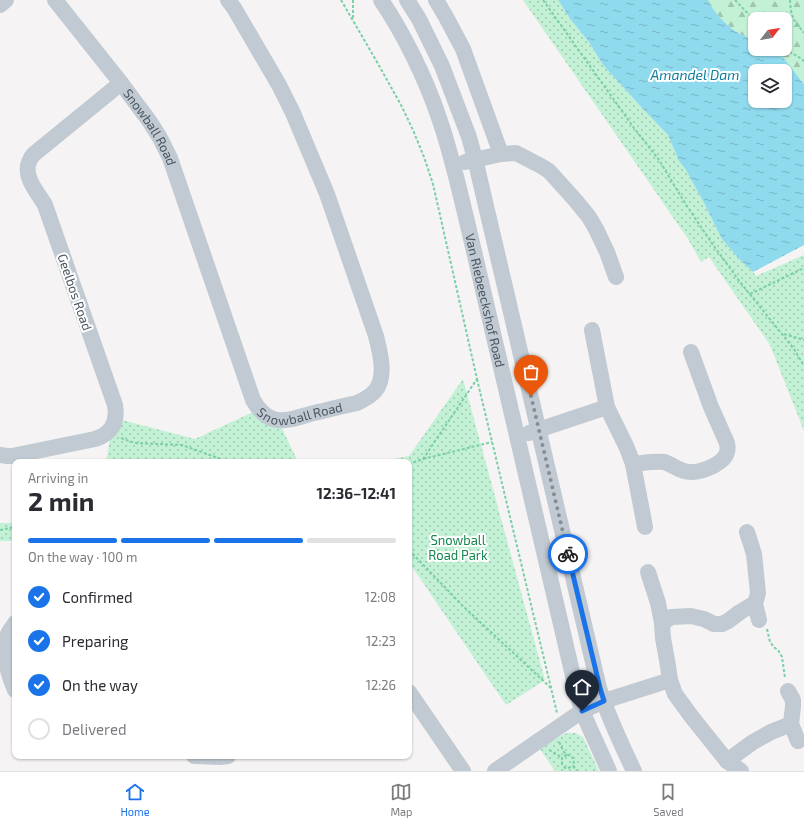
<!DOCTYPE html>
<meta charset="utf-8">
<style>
:root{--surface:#fff;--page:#f2f2f3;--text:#2b2b33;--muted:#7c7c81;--line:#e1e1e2;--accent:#1a73e8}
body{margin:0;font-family:"Exo 2",sans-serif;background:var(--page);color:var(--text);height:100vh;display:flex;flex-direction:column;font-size:15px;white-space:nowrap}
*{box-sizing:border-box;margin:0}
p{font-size:13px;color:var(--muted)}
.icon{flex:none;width:22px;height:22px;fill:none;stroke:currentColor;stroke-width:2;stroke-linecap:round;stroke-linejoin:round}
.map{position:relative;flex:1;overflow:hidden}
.drawer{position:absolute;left:12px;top:459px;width:400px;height:300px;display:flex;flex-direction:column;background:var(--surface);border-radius:8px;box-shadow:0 1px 3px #0004}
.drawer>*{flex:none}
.needle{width:26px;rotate:59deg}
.buttons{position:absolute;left:748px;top:12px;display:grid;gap:8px}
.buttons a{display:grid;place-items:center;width:44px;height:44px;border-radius:8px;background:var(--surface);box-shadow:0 1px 3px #0004;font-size:20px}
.pin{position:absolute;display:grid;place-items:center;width:34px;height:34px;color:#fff;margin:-41px -17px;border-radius:50% 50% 50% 0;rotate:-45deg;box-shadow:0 0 4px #0007}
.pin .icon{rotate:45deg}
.courier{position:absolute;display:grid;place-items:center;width:40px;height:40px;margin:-20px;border:3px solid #1a73e8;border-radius:50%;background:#fff;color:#222;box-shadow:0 1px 5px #0007}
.headline em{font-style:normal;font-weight:700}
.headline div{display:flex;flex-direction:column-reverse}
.headline{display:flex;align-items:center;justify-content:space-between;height:68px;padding:0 16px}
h1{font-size:26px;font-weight:700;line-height:30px}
.bar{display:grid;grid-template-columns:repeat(4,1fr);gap:6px 4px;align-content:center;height:48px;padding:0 16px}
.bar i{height:5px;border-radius:3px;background:var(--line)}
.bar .selected{background:var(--accent)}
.bar p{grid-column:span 4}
ol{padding:0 16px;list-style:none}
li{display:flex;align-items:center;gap:12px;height:44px}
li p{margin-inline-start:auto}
li .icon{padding:4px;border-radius:50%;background:var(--accent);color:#fff;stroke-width:4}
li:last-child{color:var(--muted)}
li i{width:22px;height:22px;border:2px solid var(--line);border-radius:50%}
.tabs{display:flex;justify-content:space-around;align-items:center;height:56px;border-top:1px solid var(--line);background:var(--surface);font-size:11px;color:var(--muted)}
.tabs a{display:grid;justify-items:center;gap:2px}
.tabs .selected{color:var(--accent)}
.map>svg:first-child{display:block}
.green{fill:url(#green-dots)}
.forest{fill:url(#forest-firs)}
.water{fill:url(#water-ripples);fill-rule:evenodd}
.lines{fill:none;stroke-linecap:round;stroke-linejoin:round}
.path{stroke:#7ad0a6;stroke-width:2;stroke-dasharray:3 2;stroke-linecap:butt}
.minor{stroke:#c1cad2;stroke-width:16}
.done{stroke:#868d94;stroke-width:4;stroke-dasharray:0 7.2}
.route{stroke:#1a73e8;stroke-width:5}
.labels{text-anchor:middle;stroke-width:4;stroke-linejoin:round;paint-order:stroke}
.street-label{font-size:13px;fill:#4a5661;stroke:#fff}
.park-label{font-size:13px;fill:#17864f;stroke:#fff}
.water-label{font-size:14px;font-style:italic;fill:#0c7c9b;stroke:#fff}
</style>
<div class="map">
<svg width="804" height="771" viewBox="0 0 804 771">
<defs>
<pattern id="green-dots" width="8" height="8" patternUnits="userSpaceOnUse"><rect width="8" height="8" fill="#c3f1d5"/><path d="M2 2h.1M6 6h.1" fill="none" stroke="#a0c6b0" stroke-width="1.8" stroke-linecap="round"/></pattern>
<pattern id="forest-firs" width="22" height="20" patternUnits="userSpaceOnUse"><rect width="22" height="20" fill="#c3f1d5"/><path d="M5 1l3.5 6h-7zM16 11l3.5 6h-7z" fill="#a0c6b0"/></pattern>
<pattern id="water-ripples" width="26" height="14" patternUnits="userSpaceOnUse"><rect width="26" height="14" fill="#90daee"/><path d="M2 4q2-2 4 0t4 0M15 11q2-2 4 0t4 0" fill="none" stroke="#78b4c4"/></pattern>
</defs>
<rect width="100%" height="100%" fill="#f5f3f3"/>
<!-- green -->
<g class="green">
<path d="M 523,0 L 558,0 L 571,20 L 589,42 L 603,65 L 634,99 L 642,108 L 668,135 L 679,161 L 686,170 L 704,203 L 722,239 L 739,259 L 753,272 L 756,276 L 804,255 L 804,431 L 770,345 L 709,257 L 701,262 L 688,239 Z"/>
<path d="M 463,379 L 545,680 L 506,705 L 413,568 L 409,566 L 409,462 L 378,462 L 409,456 Z"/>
<path d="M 253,412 L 281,426 L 298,462 L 106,462 L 110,439 L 122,420 L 195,439 Z"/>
<path d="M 15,522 L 15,541 L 1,541 L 0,542 L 0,523 L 10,523 Z"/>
<path d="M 567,733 L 576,733 L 583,737 L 599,771 L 555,771 L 540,749 L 556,738 Z"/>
</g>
<!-- forest -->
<path class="forest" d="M 708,0 L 804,0 L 804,84 L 774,51 L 771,49 L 785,49 L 785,19 L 755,19 L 755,41 C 749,37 741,35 735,31 C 725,24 713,11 708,0 Z"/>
<!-- water -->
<path class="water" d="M 558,0 L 708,0 C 713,11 725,24 735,31 C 741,35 749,37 755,41 L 755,49 C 760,49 766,48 771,49 C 781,51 797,76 804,84 L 804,245 L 753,272 L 739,259 L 722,239 L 704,203 L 686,170 L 679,161 L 668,135 L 642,108 L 634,99 L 603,65 L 589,42 L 571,20 ZM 755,71 L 785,71 L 785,101 L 755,101 Z"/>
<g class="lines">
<!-- path -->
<g class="path">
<path d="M 341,0 L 377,62 L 401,105 L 413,130 L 424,157 L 433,184 L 477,379 L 423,459 L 409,464"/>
<path d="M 353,0 L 353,19"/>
<path d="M 543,0 L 634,128 L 659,160 L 685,203 L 711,242 L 740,282 L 794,349 L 804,366"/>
<path d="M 735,0 L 755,21"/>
<path d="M 790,0 C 791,18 793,19 804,33"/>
<path d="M 785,49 L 802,59 L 804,62"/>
<path d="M 750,294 L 804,268"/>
<path d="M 784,334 L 804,340"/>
<path d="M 477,379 L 557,713"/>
<path d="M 121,438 L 135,443 L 182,445 L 229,462"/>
<path d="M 423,459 L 492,442"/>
<path d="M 0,530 L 15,527"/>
<path d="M 409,550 L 464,607 L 551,688"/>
<path d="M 767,629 L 770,642 L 775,648 L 778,650 L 782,657 L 785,678"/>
<path d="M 559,742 C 561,745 562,749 564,752 C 570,758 576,755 573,766 L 577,771"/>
<path d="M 549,750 L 558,755 L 562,758"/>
<path d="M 567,755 L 564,756 L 562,758 L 562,764 L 565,768 L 568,768 L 573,766"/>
</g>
<!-- minor -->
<g class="minor">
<path id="s1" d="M 55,0 L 121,83 L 150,122 L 160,138 L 170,158 L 253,400 C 258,409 264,416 273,419 C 286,423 301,416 314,413 C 328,410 342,406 357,403 C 363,400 370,397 375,391 C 387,377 380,352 376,336 L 327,194 L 293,113 L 279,85 L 234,8 L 228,0"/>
<path id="s2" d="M 381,0 C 404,34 426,79 439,118 C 452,155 460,193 469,230 L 573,676 L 582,711 L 609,771"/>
<path d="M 407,0 L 419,19 L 442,66 L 469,137 L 475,159 L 599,688 C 608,716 621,744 634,771"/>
<path d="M 436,0 L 446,17 L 463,49 L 501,154"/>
<path d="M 0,5 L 6,0"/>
<path d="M 465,162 L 501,154 L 516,153 L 541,166 L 549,171 L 576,201 L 589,217 L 596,229 L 607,252 L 616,277"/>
<path d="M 592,330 L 607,407 L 627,448 L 633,464 L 645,527"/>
<path d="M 529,433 L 607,407"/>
<path d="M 0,455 L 7,456 L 12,456 L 95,439 C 111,434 118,423 115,405 L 45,205 C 38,193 23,177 29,162 C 30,159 32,156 34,154 L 121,83"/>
<path d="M 633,464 C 643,463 654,461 664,462 C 671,464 677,469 684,471 C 696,475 720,466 726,455 C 728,451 728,447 727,443 L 711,407 L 691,352"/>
<path d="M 747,532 L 754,554 L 758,593 L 755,604 L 759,620"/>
<path d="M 648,572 L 658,603 L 662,623 L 663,638 L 668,666 L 670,680"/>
<path d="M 15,623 C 13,627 10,630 8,634 C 1,652 8,674 15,690"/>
<path d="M 662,623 L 671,617 L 691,616 L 704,619 L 714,624 L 722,624 L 728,621 L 740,612 L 750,606 L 755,604"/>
<path d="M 788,691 L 793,700 L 793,706 L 791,724 L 798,741"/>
<path d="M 409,692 L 463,771"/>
<path d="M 194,756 L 220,757 L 228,756"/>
<path d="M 727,761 L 753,742 L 771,732 L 791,724"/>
<path d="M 495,771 L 582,711 L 604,701 L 670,680 L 675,694 L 691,716 L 727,761 L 741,771"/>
</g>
</g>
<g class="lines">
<!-- done -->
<path class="done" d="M 531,396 L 568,554"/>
<!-- route -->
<path class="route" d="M 568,554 L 600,688 L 604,701 L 582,711"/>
</g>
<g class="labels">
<!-- street labels -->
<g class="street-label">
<text dy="5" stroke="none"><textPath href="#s1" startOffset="159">Snowball Road</textPath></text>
<text transform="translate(75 292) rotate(71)" y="5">Geelbos Road</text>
<text dy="5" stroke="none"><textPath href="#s2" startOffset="320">Van Riebeeckshof Road</textPath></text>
<text dy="5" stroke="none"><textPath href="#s1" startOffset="507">Snowball Road</textPath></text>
</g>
<!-- park labels -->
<g class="park-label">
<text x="458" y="545">Snowball<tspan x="458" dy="15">Road Park</tspan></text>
</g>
<!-- water labels -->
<g class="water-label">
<text x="695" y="80">Amandel Dam</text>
</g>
</g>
</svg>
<div class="buttons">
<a><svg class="needle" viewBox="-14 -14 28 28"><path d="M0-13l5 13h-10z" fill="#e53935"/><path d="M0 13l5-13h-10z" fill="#7c7c81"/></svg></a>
<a><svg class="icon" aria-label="layers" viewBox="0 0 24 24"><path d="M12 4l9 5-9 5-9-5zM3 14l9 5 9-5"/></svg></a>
</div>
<div class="pin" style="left:531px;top:396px;background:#ea580c"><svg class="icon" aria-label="bag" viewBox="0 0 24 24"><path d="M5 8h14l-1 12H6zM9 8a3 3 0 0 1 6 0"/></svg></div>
<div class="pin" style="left:582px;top:711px;background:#1f2937"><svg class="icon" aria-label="home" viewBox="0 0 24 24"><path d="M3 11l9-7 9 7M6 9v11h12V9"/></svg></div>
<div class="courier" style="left:568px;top:554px"><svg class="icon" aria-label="bike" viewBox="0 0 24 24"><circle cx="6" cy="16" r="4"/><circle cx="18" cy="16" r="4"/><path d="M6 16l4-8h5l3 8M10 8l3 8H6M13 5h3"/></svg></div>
<section class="drawer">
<div class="headline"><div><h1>2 min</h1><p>Arriving in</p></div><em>12:36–12:41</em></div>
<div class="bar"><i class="selected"></i><i class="selected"></i><i class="selected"></i><i></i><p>On the way · 100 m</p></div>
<ol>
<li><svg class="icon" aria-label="check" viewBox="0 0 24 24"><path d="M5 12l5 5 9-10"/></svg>Confirmed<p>12:08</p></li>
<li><svg class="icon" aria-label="check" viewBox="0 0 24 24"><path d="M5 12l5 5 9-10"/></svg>Preparing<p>12:23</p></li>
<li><svg class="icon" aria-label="check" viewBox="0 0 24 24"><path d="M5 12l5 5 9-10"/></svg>On the way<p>12:26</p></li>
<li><i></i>Delivered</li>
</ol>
</section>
</div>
<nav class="tabs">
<a class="selected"><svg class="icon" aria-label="home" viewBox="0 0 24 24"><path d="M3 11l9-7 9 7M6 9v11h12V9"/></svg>Home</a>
<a><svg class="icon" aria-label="map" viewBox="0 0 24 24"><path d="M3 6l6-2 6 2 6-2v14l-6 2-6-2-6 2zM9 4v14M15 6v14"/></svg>Map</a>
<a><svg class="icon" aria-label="saved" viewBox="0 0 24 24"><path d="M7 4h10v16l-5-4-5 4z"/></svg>Saved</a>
</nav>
